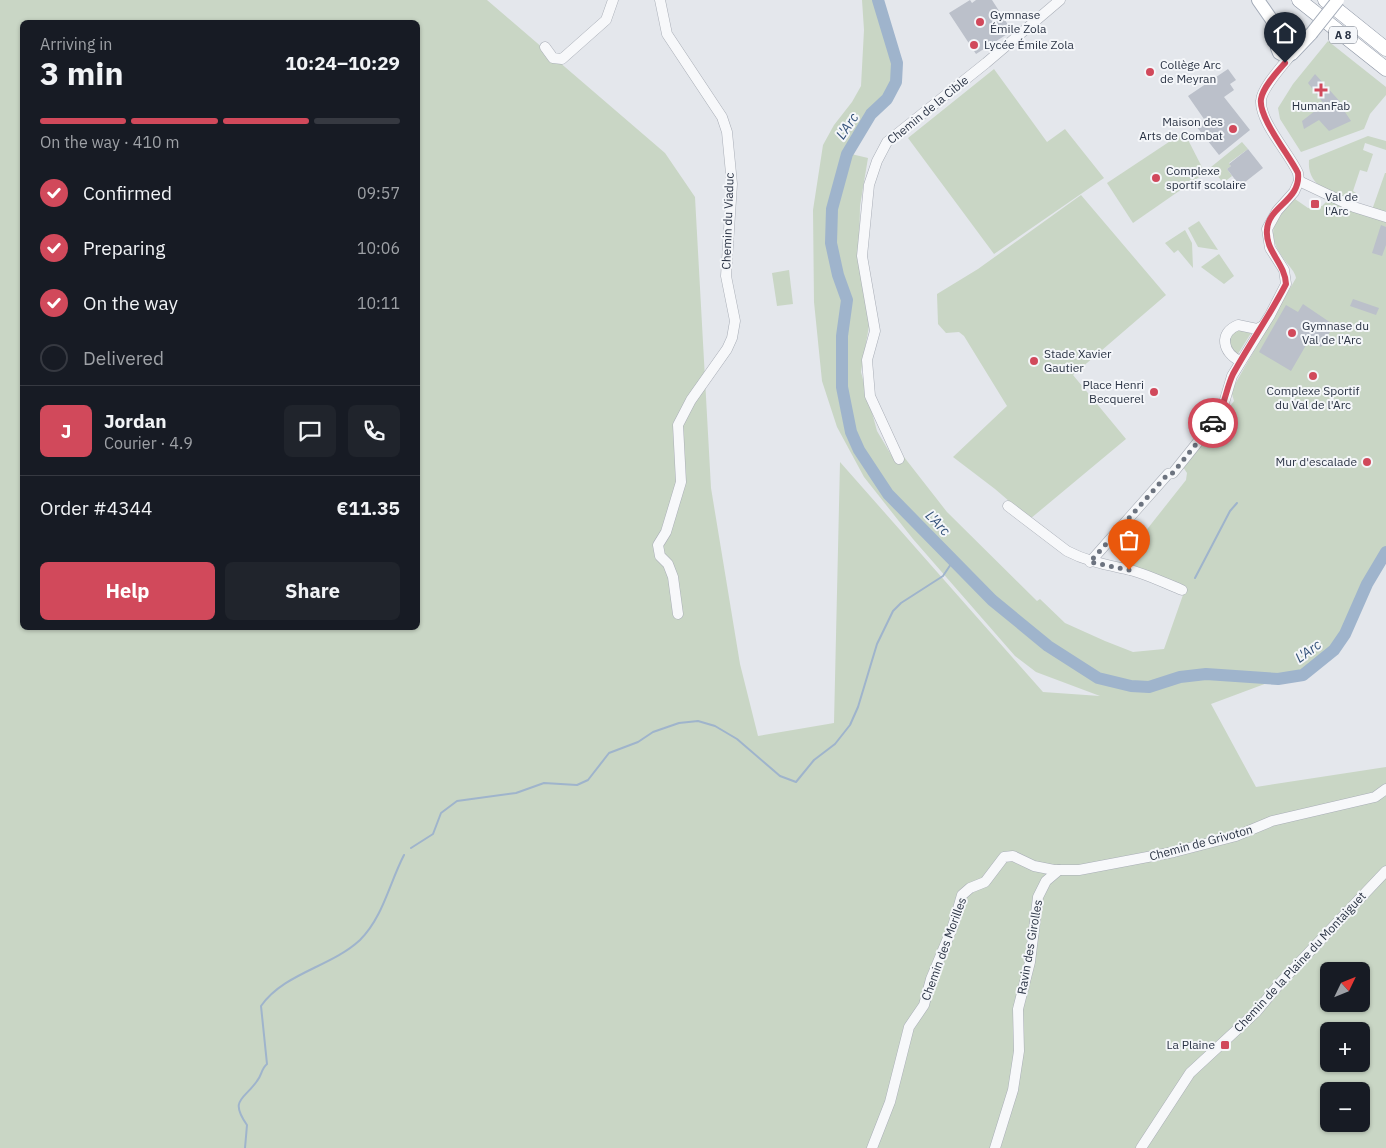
<!DOCTYPE html>
<meta charset="utf-8">
<style>
:root{--surface:#171b24;--page:#20242c;--text:#f1f3f6;--muted:#9ea1a6;--line:#363941;--accent:#d1495b}
body{margin:0;font-family:"IBM Plex Sans",sans-serif;background:var(--page);color:var(--text);height:100vh;display:flex;flex-direction:column;font-size:19px;white-space:nowrap}
*{box-sizing:border-box;margin:0}
p{font-size:16px;color:var(--muted)}
.icon{flex:none;width:28px;height:28px;fill:none;stroke:currentColor;stroke-width:2;stroke-linecap:round;stroke-linejoin:round}
.map{position:relative;flex:1;overflow:hidden}
.sheet{position:absolute;left:20px;top:20px;width:400px;height:610px;display:flex;flex-direction:column;background:var(--surface);border-radius:8px;box-shadow:0 1px 4px #0004}
.sheet>*{flex:none}
.needle{width:32px;rotate:47deg}
.tools{position:absolute;left:1320px;top:962px;display:grid;gap:10px}
.tools a{display:grid;place-items:center;width:50px;height:50px;border-radius:8px;background:var(--surface);box-shadow:0 1px 4px #0004;font-size:25px}
.pin{position:absolute;display:grid;place-items:center;width:42px;height:42px;color:#fff;margin:-51px -21px;border-radius:50% 50% 50% 0;rotate:-45deg;box-shadow:0 0 5px #0007}
.pin .icon{rotate:45deg}
.courier{position:absolute;display:grid;place-items:center;width:50px;height:50px;margin:-25px;border:4px solid #d1495b;border-radius:50%;background:#fff;color:#222;box-shadow:0 1px 6px #0007}
.headline em{font-style:normal;font-weight:700}
.headline div{display:flex;flex-direction:column-reverse}
.headline{display:flex;align-items:center;justify-content:space-between;height:85px;padding:0 20px}
h1{font-size:32px;font-weight:700;line-height:38px}
.bar{display:grid;grid-template-columns:repeat(4,1fr);gap:8px 5px;align-content:center;height:60px;padding:0 20px}
.bar i{height:6px;border-radius:4px;background:var(--line)}
.bar .on{background:var(--accent)}
.bar p{grid-column:span 4}
.line{display:flex;align-items:center;gap:12px;padding:0 20px;border-top:1px solid var(--line)}
.line div{flex:1}
.round{display:grid;place-items:center;flex:none;width:52px;height:52px;border-radius:8px;background:var(--page)}
ol{padding:0 20px;list-style:none}
li{display:flex;align-items:center;gap:15px;height:55px}
li p{margin-inline-start:auto}
li .icon{padding:5px;border-radius:50%;background:var(--accent);color:#fff;stroke-width:4}
li:last-child{color:var(--muted)}
li i{width:28px;height:28px;border:2px solid var(--line);border-radius:50%}
.action{display:flex;gap:10px;margin-top:auto;padding:10px 20px}
.action a{flex:1;height:58px;border-radius:8px;background:var(--accent);color:#fff;font-size:20px;font-weight:700;line-height:58px;text-align:center}
.action a+a{background:var(--page);color:var(--text)}
.map>svg:first-child{display:block}
.green{fill:#c9d6c5;fill-rule:evenodd}
.lines{fill:none;stroke-linecap:round;stroke-linejoin:round}
.stream{stroke:#9fb4cc;stroke-width:2}
.river{stroke:#9fb4cc;stroke-width:12}
.building{fill:#bbc0ca}
.minor-casing{stroke:#a9aeb7;stroke-width:11}
.major-casing{stroke:#a3abb8;stroke-width:14}
.highway-casing{stroke:#8b94a3;stroke-width:15}
.minor{stroke:#f7f8fa;stroke-width:10}
.major{stroke:#fff;stroke-width:12}
.highway{stroke:#fff;stroke-width:14}
.major-bridge-casing{stroke:#a3abb8;stroke-width:14;stroke-linecap:butt}
.major-bridge{stroke:#fff;stroke-width:12}
.done{stroke:#6c737f;stroke-width:5;stroke-dasharray:0 9}
.route{stroke:#d1495b;stroke-width:6}
.poi-dot{fill:#d1495b;stroke:#f4f6f9;stroke-width:2}
.labels{text-anchor:middle;stroke-width:4;stroke-linejoin:round;paint-order:stroke}
.shield{fill:#f4f6f9;stroke:#676e7b;stroke-width:1}
.shield-label{font-size:11px;font-weight:bold;fill:#2b3445}
.poi-label{font-size:12px;fill:#2b3445;stroke:#f4f6f9;text-anchor:start}
.street-label{font-size:12px;fill:#2b3445;stroke:#f4f6f9}
.water-label{font-size:14px;font-style:italic;fill:#34527a;stroke:#f4f6f9}
</style>
<div class="map">
<svg width="1386" height="1148" viewBox="0 0 1386 1148">
<rect width="100%" height="100%" fill="#e4e7ec"/>
<!-- green -->
<g class="green">
<path d="M 0,0 L 487,0 L 665,153 L 695,197 L 711,488 L 740,664 L 758,736 L 834,723 L 840,462 L 1043,692 L 1100,696 L 1036,672 L 1015,656 L 913,539 L 864,477 L 837,427 L 822,381 L 814,302 L 813,210 L 823,145 L 834,125 L 852,102 L 861,86 L 864,30 L 862,0 L 878,0 L 897,63 L 896,82 L 887,99 L 871,114 L 847,153 L 868,158 L 860,206 L 859,254 L 869,326 L 861,372 L 877,431 L 896,463 L 904,457 L 947,512 L 1037,601 L 1040,599 L 1065,623 L 1105,641 L 1133,652 L 1164,649 L 1183,595 L 1182,591 L 1118,566 L 1186,480 L 1187,473 L 1183,467 L 1234,401 L 1231,391 L 1296,278 C 1295,272 1290,267 1286,262 C 1264,233 1272,222 1295,199 L 1308,208 L 1322,206 L 1328,200 L 1386,221 L 1386,552 L 1367,584 L 1345,634 L 1334,650 L 1320,662 L 1303,675 L 1278,679 L 1211,704 L 1256,787 L 1386,767 L 1386,1148 L 0,1148 ZM 22,22 L 418,22 L 418,628 L 22,628 ZM 1329,971 L 1361,971 L 1361,1004 L 1329,1004 ZM 1329,1031 L 1361,1031 L 1361,1064 L 1329,1064 ZM 1329,1091 L 1361,1091 L 1361,1124 L 1329,1124 Z"/>
<path d="M 1328,41 L 1386,87 L 1386,95 L 1370,114 L 1364,129 L 1301,152 L 1280,119 L 1278,108 L 1293,84 Z"/>
<path d="M 994,69 L 1047,142 L 1065,129 L 1104,178 L 994,254 L 908,138 Z"/>
<path d="M 1184,132 L 1205,173 L 1133,223 L 1107,183 Z"/>
<path d="M 1368,136 L 1386,141 L 1386,150 L 1365,143 L 1363,150 L 1373,154 L 1367,172 L 1360,170 L 1353,191 L 1356,193 L 1355,196 L 1345,200 C 1326,191 1307,184 1309,160 Z"/>
<path d="M 1242,142 L 1248,149 L 1229,163 L 1231,166 L 1227,169 L 1232,176 L 1223,183 L 1211,167 Z"/>
<path d="M 1385,173 L 1386,173 L 1386,215 L 1372,210 Z"/>
<path d="M 1081,195 L 1166,295 L 1073,375 L 1126,439 L 1030,519 L 995,489 L 953,457 L 1007,406 L 964,336 L 959,332 L 946,333 L 938,324 L 937,294 L 978,269 Z"/>
<path d="M 1199,221 L 1218,250 L 1198,247 L 1188,228 Z"/>
<path d="M 1185,230 L 1192,243 L 1193,268 L 1178,250 L 1174,253 L 1165,243 Z"/>
<path d="M 1219,254 L 1234,276 L 1224,284 L 1201,267 Z"/>
<path d="M 789,270 L 793,304 L 777,306 L 772,273 Z"/>
<path d="M 1236,328 L 1253,330 L 1236,357 L 1229,349 L 1230,334 Z"/>
</g>
<g class="lines">
<!-- stream -->
<g class="stream">
<path d="M 1195,578 L 1230,511 L 1237,503"/>
<path d="M 411,848 L 433,834 L 441,813 L 457,801 L 516,793 L 544,783 L 577,785 L 588,780 L 609,753 L 638,742 L 653,732 L 679,723 L 698,721 L 715,726 L 737,739 L 780,776 L 796,782 L 814,760 L 835,744 L 850,725 L 858,707 L 877,644 L 893,611 L 901,603 L 943,576 L 953,561"/>
<path d="M 245,1148 L 247,1125 C 229,1099 244,1100 257,1081 C 262,1075 261,1069 267,1064 L 261,1006 C 284,973 331,967 360,940 C 383,917 389,884 404,855"/>
</g>
<!-- river -->
<path class="river" d="M 878,0 L 897,63 L 896,82 L 887,99 L 871,114 L 847,154 L 832,209 L 831,243 L 838,275 L 847,300 L 842,336 L 842,387 L 851,432 L 859,450 L 888,494 L 992,600 L 1048,646 L 1098,678 L 1131,686 L 1149,687 L 1180,677 L 1206,674 L 1278,679 L 1303,675 L 1334,650 L 1345,634 L 1367,584 L 1386,552"/>
</g>
<!-- building -->
<g class="building">
<path d="M 970,0 L 972,3 L 976,0 L 992,0 L 1012,31 L 976,54 L 949,13 Z"/>
<path d="M 1228,69 L 1236,80 L 1230,84 L 1234,90 L 1224,97 L 1250,130 L 1219,155 L 1196,126 L 1204,119 L 1188,96 Z"/>
<path d="M 1315,74 L 1343,105 L 1341,106 L 1351,121 L 1329,131 L 1319,120 L 1304,129 L 1302,121 L 1324,104 L 1308,83 Z"/>
<path d="M 1248,149 L 1263,168 L 1240,186 L 1227,169 L 1231,166 L 1229,164 Z"/>
<path d="M 1381,225 L 1386,227 L 1386,245 L 1382,256 L 1372,253 Z"/>
<path d="M 1353,299 L 1379,308 L 1376,315 L 1350,306 Z"/>
<path d="M 1303,304 L 1334,325 L 1321,347 L 1309,340 L 1291,371 L 1259,352 L 1286,305 L 1298,312 Z"/>
</g>
<g class="lines">
<defs>
<g id="minor">
<path d="M 660,0 L 667,34 L 722,117 L 727,132 L 732,184 L 726,276 L 735,321 L 732,338 L 727,349 L 691,400 L 678,425 L 681,482 L 666,532 L 658,545 L 660,556 L 668,564 L 673,577 L 678,614"/>
<path d="M 545,47 L 553,58 L 562,59 L 606,20 L 613,0"/>
<path d="M 1299,181 L 1354,207 L 1386,217"/>
<path d="M 1240,361 C 1223,353 1218,333 1238,325 L 1257,329 L 1263,326"/>
<path d="M 899,459 L 870,396 L 867,360 L 875,331 L 862,256 L 869,185 L 877,161 L 887,142 L 986,63 L 1060,0"/>
<path d="M 1008,506 L 1067,551 C 1088,562 1108,565 1130,570 C 1148,575 1165,583 1182,590"/>
<path d="M 1090,562 L 1168,474 L 1173,473 L 1221,413 L 1232,376 L 1270,315 L 1286,284 L 1284,270 L 1270,248 L 1267,229 L 1277,211 L 1294,192 L 1299,181 L 1298,173 C 1289,153 1260,122 1261,101 C 1261,89 1283,65 1291,55"/>
<path d="M 872,1148 L 890,1102 L 909,1027 L 924,1005 L 931,979 L 953,926 L 962,895 L 970,888 L 985,882 L 1004,857 L 1013,856 L 1034,866 L 1054,870 L 1079,870 L 1174,852 L 1236,836 L 1272,821 L 1375,797 L 1386,789"/>
<path d="M 995,1148 L 1013,1090 L 1019,1051 L 1018,1009 L 1030,962 L 1038,897 L 1046,881 L 1059,870"/>
<path d="M 1141,1148 L 1190,1073 L 1256,1012 L 1281,982 L 1386,871"/>
</g>
<g id="major">
<path d="M 1258,0 L 1274,23 L 1282,40"/>
<path d="M 1293,43 L 1287,39 L 1280,41 L 1277,48 L 1279,53 L 1286,57 L 1292,54 L 1311,34"/>
</g>
<g id="highway">
<path d="M 1299,0 L 1386,69"/>
<path d="M 1325,0 L 1386,49"/>
</g>
</defs>
<!-- minor casing -->
<use href="#minor" class="minor-casing"/>
<!-- major casing -->
<use href="#major" class="major-casing"/>
<!-- highway casing -->
<use href="#highway" class="highway-casing"/>
<!-- minor -->
<use href="#minor" class="minor"/>
<!-- major -->
<use href="#major" class="major"/>
<!-- highway -->
<use href="#highway" class="highway"/>
<defs>
<path id="major-bridge" d="M 1311,34 L 1338,0"/>
</defs>
<!-- major-bridge casing -->
<use href="#major-bridge" class="major-bridge-casing"/>
<!-- major-bridge -->
<use href="#major-bridge" class="major-bridge"/>
</g>
<g class="lines">
<!-- done -->
<path class="done" d="M 1129,570 L 1090,562 L 1168,474 L 1173,473 L 1213,423"/>
<!-- route -->
<path class="route" d="M 1213,423 C 1225,408 1225,391 1233,374 C 1250,343 1270,315 1286,284 C 1285,263 1265,251 1267,230 C 1268,206 1301,201 1298,173 C 1289,155 1258,117 1261,99 C 1263,87 1277,72 1285,63"/>
</g>
<!-- markers -->
<g class="poi-dot">
<circle cx="980" cy="22" r="5"/>
<circle cx="974" cy="45" r="5"/>
<circle cx="1150" cy="72" r="5"/>
<path d="M1318.5 82.5h5v5h5v5h-5v5h-5v-5h-5v-5h5z"/>
<circle cx="1233" cy="129" r="5"/>
<circle cx="1156" cy="178" r="5"/>
<rect x="1310" y="199" width="10" height="10" rx="2.5"/>
<circle cx="1292" cy="333" r="5"/>
<circle cx="1034" cy="361" r="5"/>
<circle cx="1313" cy="376" r="5"/>
<circle cx="1154" cy="392" r="5"/>
<circle cx="1367" cy="462" r="5"/>
<rect x="1220" y="1040" width="10" height="10" rx="2.5"/>
</g>
<g class="labels">
<!-- shield labels -->
<rect class="shield" x="1329" y="26.5" width="28" height="17" rx="4"/>
<g class="shield-label">
<text x="1343" y="39">A 8</text>
</g>
<!-- poi labels -->
<g class="poi-label">
<text x="990" y="19">Gymnase<tspan x="990" dy="14">Émile Zola</tspan></text>
<text x="984" y="49">Lycée Émile Zola</text>
<text x="1160" y="69">Collège Arc<tspan x="1160" dy="14">de Meyran</tspan></text>
<text x="1321" y="110" text-anchor="middle">HumanFab</text>
<text x="1223" y="126" text-anchor="end">Maison des<tspan x="1223" dy="14">Arts de Combat</tspan></text>
<text x="1166" y="175">Complexe<tspan x="1166" dy="14">sportif scolaire</tspan></text>
<text x="1325" y="201">Val de<tspan x="1325" dy="14">l'Arc</tspan></text>
<text x="1302" y="330">Gymnase du<tspan x="1302" dy="14">Val de l'Arc</tspan></text>
<text x="1044" y="358">Stade Xavier<tspan x="1044" dy="14">Gautier</tspan></text>
<text x="1144" y="389" text-anchor="end">Place Henri<tspan x="1144" dy="14">Becquerel</tspan></text>
<text x="1313" y="395" text-anchor="middle">Complexe Sportif<tspan x="1313" dy="14">du Val de l'Arc</tspan></text>
<text x="1357" y="466" text-anchor="end">Mur d'escalade</text>
<text x="1215" y="1049" text-anchor="end">La Plaine</text>
</g>
<!-- street labels -->
<g class="street-label">
<text transform="translate(928 110) rotate(-39)" y="4">Chemin de la Cible</text>
<text transform="translate(728 221) rotate(-88)" y="4">Chemin du Viaduc</text>
<text transform="translate(1201 843) rotate(-15)" y="4">Chemin de Grivoton</text>
<text transform="translate(1030 947) rotate(-80)" y="4">Ravin des Girolles</text>
<text transform="translate(944 949) rotate(-70)" y="4">Chemin des Morilles</text>
<text transform="translate(1300 962) rotate(-47)" y="4">Chemin de la Plaine du Montaiguet</text>
</g>
<!-- water labels -->
<g class="water-label">
<text transform="translate(847 126) rotate(-56)" y="5">L'Arc</text>
<text transform="translate(938 523) rotate(46)" y="5">L'Arc</text>
<text transform="translate(1308 651) rotate(-36)" y="5">L'Arc</text>
</g>
</g>
</svg>
<div class="tools">
<a><svg class="needle" viewBox="-14 -14 28 28"><path d="M0-13l5 13h-10z" fill="#e53935"/><path d="M0 13l5-13h-10z" fill="#9ea1a6"/></svg></a>
<a>+</a>
<a>−</a>
</div>
<div class="pin" style="left:1129px;top:570px;background:#ea580c"><svg class="icon" aria-label="bag" viewBox="0 0 24 24"><path d="M5 8h14l-1 12H6zM9 8a3 3 0 0 1 6 0"/></svg></div>
<div class="pin" style="left:1285px;top:63px;background:#1f2937"><svg class="icon" aria-label="home" viewBox="0 0 24 24"><path d="M3 11l9-7 9 7M6 9v11h12V9"/></svg></div>
<div class="courier" style="left:1213px;top:423px"><svg class="icon" aria-label="car" viewBox="0 0 24 24"><path d="M5 17H2v-5l4-1 3-4h7l3 4 3 1v5h-3M9 17h6M6 11h13"/><circle cx="7" cy="17" r="2"/><circle cx="17" cy="17" r="2"/></svg></div>
<section class="sheet">
<div class="headline"><div><h1>3 min</h1><p>Arriving in</p></div><em>10:24–10:29</em></div>
<div class="bar"><i class="on"></i><i class="on"></i><i class="on"></i><i></i><p>On the way · 410 m</p></div>
<ol>
<li><svg class="icon" aria-label="check" viewBox="0 0 24 24"><path d="M5 12l5 5 9-10"/></svg>Confirmed<p>09:57</p></li>
<li><svg class="icon" aria-label="check" viewBox="0 0 24 24"><path d="M5 12l5 5 9-10"/></svg>Preparing<p>10:06</p></li>
<li><svg class="icon" aria-label="check" viewBox="0 0 24 24"><path d="M5 12l5 5 9-10"/></svg>On the way<p>10:11</p></li>
<li><i></i>Delivered</li>
</ol>
<div class="line" style="height:90px"><b class="round" style="background:var(--accent);color:#fff">J</b><div><b>Jordan</b><p>Courier · 4.9</p></div><a class="round"><svg class="icon" aria-label="chat" viewBox="0 0 24 24"><path d="M4 5h16v11H9l-5 4z"/></svg></a><a class="round"><svg class="icon" aria-label="phone" viewBox="0 0 24 24"><path d="M5 4h4l2 5-3 2q2 4 5 5l2-3 5 2v4C11 20 4 13 5 4z"/></svg></a></div>
<div class="line" style="height:65px"><div>Order #4344</div><b>€11.35</b></div>
<div class="action"><a>Help</a><a>Share</a></div>
</section>
</div>
